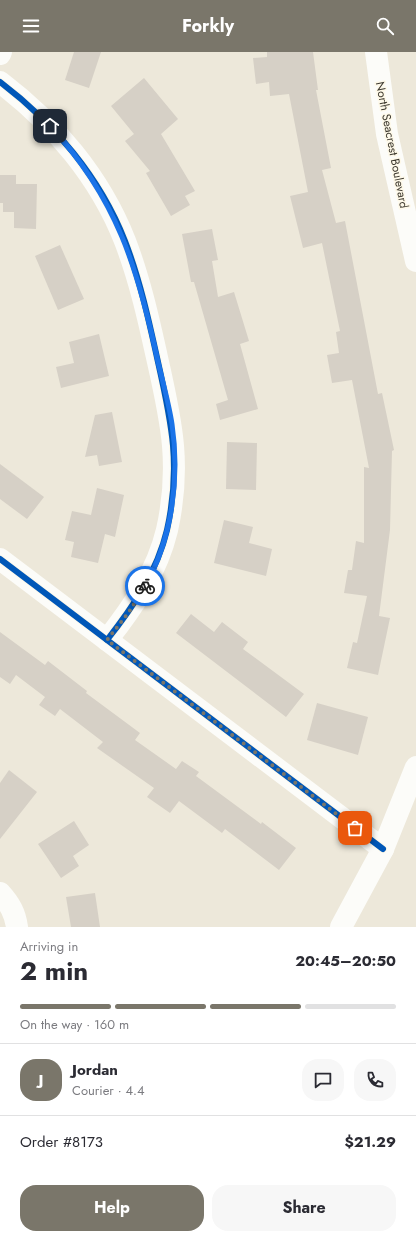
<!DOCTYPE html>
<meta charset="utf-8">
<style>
:root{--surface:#fff;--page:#f7f7f7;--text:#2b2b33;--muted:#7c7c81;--line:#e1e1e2;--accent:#7a766a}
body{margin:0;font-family:Jost,sans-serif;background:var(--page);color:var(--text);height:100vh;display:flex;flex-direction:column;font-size:15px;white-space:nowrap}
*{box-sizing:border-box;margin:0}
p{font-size:13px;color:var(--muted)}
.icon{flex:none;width:22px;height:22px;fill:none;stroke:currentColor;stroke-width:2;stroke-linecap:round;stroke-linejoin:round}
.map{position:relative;height:875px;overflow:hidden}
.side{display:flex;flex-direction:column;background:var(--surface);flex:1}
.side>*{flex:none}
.pin{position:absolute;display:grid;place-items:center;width:34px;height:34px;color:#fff;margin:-17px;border-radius:8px;box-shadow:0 2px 6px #0006}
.courier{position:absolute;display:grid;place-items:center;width:40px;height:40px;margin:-20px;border:3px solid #1a73e8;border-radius:50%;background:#fff;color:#222;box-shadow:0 1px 5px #0007}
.head em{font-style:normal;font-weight:700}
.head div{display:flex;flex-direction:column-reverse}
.head{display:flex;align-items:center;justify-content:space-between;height:68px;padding:0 20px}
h1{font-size:26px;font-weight:700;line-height:30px}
.bar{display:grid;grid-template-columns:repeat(4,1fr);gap:6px 4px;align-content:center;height:48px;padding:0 20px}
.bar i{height:5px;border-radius:3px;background:var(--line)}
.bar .selected{background:var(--accent)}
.bar p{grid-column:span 4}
.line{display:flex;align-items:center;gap:10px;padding:0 20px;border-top:1px solid var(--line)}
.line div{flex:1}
.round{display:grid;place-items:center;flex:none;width:42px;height:42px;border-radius:16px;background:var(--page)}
.primary-button{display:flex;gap:8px;margin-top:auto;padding:8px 20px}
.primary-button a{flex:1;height:46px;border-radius:16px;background:var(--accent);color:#fff;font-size:16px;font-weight:700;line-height:46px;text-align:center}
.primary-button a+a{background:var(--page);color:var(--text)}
header{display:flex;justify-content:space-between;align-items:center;height:52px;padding:0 20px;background:var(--accent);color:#fff;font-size:18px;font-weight:700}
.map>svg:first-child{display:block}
.building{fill:#d6d0c6}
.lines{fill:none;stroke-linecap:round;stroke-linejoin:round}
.street{stroke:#fcfcf9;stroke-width:22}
.secondary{stroke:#fcfcf9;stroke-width:22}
.cycleway-casing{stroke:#fef9e9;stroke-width:8}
.cycleway{stroke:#0057b8;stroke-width:6}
.done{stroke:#7a766a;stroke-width:4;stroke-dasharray:0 7.2}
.route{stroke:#1a73e8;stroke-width:5}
.labels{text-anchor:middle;stroke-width:3;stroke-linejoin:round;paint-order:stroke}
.street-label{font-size:12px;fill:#3c382e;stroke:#fef9e9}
</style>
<header><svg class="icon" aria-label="menu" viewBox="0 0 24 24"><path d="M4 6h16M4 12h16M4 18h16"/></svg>Forkly<svg class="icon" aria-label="search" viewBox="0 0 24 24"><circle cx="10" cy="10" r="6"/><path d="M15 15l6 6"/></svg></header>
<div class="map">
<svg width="416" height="875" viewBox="0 0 416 875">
<rect width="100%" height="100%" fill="#ede8da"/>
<!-- building -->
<g class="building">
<path d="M 74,0 L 101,0 L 89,36 L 65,28 Z"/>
<path d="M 267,0 L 313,0 L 318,38 L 316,38 L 331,116 L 322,118 L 336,171 L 345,169 L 378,342 L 382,341 L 394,398 L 392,399 L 390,478 L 379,564 L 390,566 L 378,623 L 347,616 L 353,590 L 357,591 L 367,544 L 344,541 L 348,518 L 352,518 L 356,489 L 364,491 L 364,415 L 369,416 L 352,328 L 332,331 L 327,303 L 339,301 L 336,280 L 340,279 L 322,191 L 303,196 L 290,144 L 308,140 L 289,42 L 270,44 L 269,30 L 256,32 L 253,6 L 267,5 Z"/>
<path d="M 144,26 L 178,67 L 161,82 L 195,139 L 185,144 L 190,153 L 171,164 L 146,121 L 150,119 L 125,89 L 134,82 L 111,54 Z"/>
<path d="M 0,123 L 16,123 L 16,132 L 37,132 L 36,177 L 14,176 L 14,160 L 3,160 L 3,151 L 0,151 Z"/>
<path d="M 212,177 L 218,208 L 212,209 L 218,245 L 234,240 L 249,289 L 240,292 L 258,357 L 220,368 L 216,352 L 228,348 L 194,230 L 191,230 L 182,182 Z"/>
<path d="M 60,193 L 84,247 L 58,258 L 35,204 Z"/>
<path d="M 99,282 L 109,324 L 61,336 L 56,315 L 74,311 L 69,290 Z"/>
<path d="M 112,360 L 122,410 L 99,414 L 97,403 L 85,405 L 95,363 Z"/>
<path d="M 227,390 L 257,391 L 256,438 L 226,437 Z"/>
<path d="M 0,412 L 44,445 L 27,467 L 0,447 Z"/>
<path d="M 97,436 L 124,443 L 115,485 L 105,482 L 98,511 L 71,505 L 74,490 L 65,488 L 72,459 L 91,463 Z"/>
<path d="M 224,468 L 253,475 L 249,491 L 272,497 L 266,524 L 214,511 Z"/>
<path d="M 191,562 L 214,580 L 222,570 L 248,590 L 243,597 L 304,642 L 286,665 L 176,581 Z"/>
<path d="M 0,580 L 45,613 L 48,609 L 87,639 L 86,641 L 140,681 L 135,688 L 176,717 L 182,709 L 199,720 L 196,724 L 261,772 L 262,770 L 296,796 L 279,818 L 225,777 L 222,781 L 179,749 L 170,761 L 147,745 L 154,736 L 97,696 L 103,690 L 60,657 L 55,664 L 39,653 L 45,645 L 16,623 L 10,632 L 0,625 Z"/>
<path d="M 317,651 L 368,665 L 358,703 L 307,688 Z"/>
<path d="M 9,718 L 37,740 L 0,787 L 0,731 Z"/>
<path d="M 74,769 L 89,793 L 73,804 L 79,814 L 61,826 L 38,792 Z"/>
<path d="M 95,841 L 100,875 L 71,875 L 66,845 Z"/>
</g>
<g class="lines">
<!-- street -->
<g class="street">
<path d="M 0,2 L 1,0"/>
<path d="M 0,30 C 54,71 100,125 125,189 C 140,228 149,269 158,310 C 172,372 181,415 167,478 C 157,520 133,555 107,588"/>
<path d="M 0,507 L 383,797"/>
<path d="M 0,841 C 10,852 15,861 17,875"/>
</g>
<!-- secondary -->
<g class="secondary">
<path d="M 376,0 L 387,82 L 416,209"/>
<path d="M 341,875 L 383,797 L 416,715"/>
</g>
<defs>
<g id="cycleway">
<path d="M 0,30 C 54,71 100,125 125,189 C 140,228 149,269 158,310 C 172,372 181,415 167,478 C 157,520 133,555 107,588"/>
<path d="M 0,507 L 383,797"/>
</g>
</defs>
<!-- cycleway casing -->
<use href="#cycleway" class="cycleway-casing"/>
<!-- cycleway -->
<use href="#cycleway" class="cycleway"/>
</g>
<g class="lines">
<!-- done -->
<path class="done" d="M 145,534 L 129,560 L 107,588 L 355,776"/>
<!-- route -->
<path class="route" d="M 50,74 C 117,146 138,217 158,310 C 163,331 169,352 172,372 C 180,426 172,487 145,534"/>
</g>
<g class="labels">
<!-- street labels -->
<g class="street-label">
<text transform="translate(392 93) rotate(79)" y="4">North Seacrest Boulevard</text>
</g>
</g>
</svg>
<div class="pin" style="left:355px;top:776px;background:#ea580c"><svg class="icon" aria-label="bag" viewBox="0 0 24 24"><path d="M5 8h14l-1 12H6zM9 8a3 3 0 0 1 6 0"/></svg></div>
<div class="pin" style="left:50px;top:74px;background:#1f2937"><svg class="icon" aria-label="home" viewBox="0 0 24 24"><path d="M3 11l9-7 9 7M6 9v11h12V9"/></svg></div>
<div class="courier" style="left:145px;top:534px"><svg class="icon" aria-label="bike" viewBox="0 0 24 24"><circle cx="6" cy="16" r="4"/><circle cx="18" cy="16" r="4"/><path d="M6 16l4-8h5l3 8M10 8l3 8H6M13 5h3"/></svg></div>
</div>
<section class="side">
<div class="head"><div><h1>2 min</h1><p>Arriving in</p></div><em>20:45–20:50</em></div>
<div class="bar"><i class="selected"></i><i class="selected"></i><i class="selected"></i><i></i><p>On the way · 160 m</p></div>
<div class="line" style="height:72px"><b class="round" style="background:var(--accent);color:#fff">J</b><div><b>Jordan</b><p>Courier · 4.4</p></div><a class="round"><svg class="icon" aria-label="chat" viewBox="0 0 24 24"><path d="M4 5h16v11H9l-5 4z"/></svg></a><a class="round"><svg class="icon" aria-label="phone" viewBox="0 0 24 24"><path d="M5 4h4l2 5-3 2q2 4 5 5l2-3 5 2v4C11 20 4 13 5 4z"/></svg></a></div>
<div class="line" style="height:52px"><div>Order #8173</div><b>$21.29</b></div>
<div class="primary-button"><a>Help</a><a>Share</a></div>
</section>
